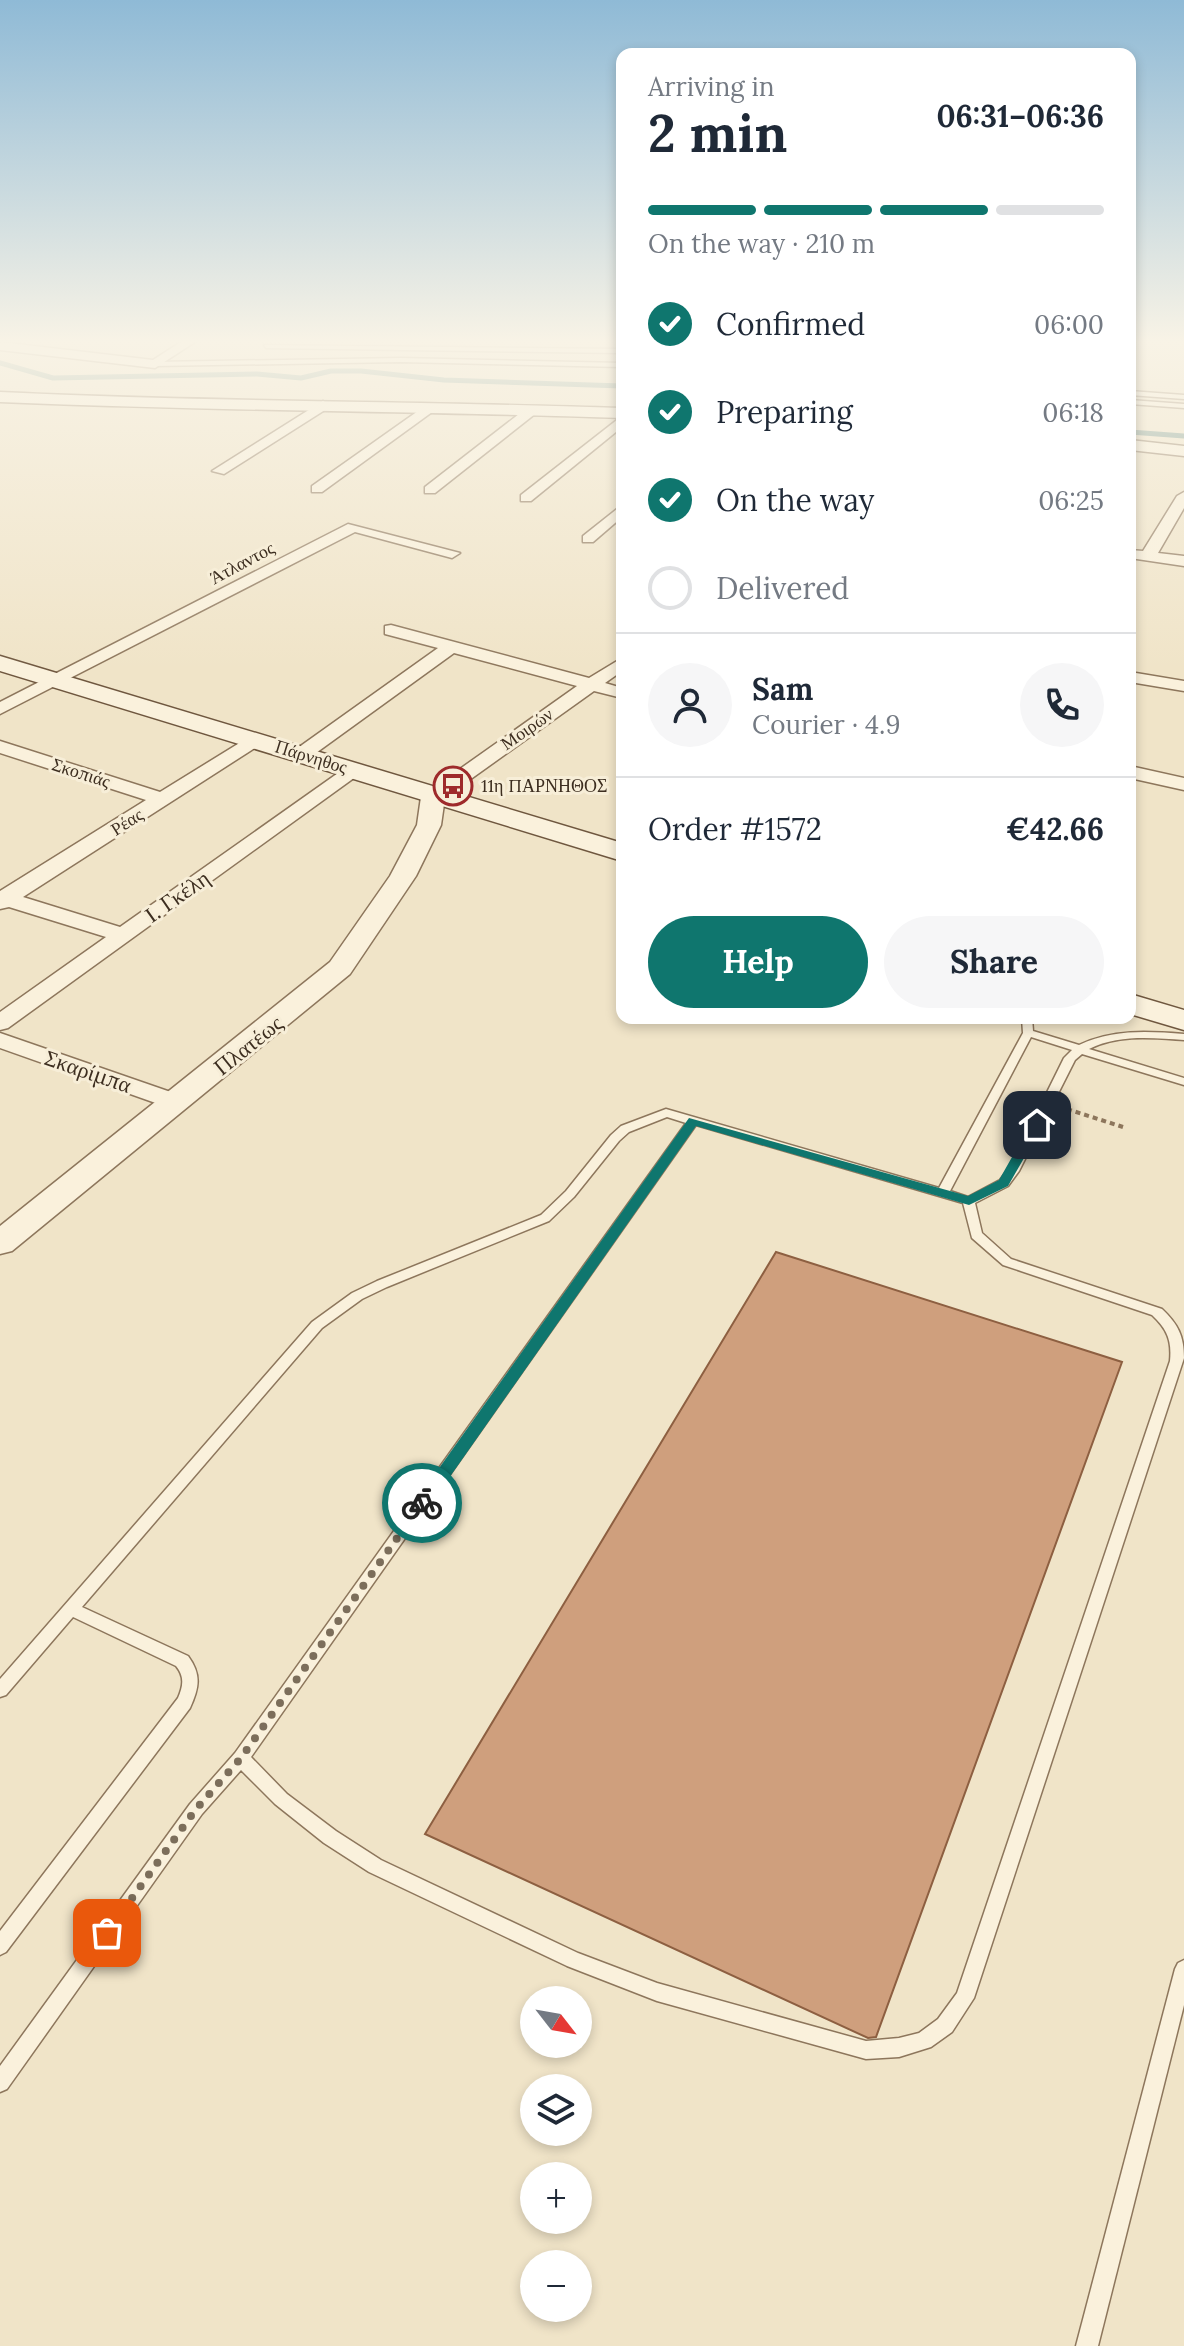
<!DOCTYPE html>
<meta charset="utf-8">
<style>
:root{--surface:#fff;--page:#f6f6f7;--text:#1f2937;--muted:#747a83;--line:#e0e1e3;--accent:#0f766e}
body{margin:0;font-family:Lora,serif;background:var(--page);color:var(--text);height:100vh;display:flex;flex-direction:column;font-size:30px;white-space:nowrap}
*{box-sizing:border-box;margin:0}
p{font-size:26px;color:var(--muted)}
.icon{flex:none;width:44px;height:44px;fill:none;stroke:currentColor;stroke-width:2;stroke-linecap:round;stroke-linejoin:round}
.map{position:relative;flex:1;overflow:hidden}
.panel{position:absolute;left:616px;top:48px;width:520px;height:976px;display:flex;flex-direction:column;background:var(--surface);border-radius:16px;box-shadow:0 4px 12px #0003}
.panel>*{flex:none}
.needle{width:52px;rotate:121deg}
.fabs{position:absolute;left:520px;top:1986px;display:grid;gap:16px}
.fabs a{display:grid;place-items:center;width:72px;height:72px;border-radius:50%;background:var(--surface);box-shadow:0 4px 12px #0003;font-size:40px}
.pin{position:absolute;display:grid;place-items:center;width:68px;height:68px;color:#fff;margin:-34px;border-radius:16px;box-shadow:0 4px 12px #0006}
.courier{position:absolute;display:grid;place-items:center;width:80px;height:80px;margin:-40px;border:6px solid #0f766e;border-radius:50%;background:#fff;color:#222;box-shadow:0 2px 10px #0007}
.headline em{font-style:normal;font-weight:700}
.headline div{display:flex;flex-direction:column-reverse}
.headline{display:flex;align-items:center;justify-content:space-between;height:136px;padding:0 32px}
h1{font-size:52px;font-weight:700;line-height:60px}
.bar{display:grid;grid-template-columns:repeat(4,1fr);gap:12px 8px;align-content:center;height:96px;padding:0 32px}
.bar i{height:10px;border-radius:6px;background:var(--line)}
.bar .current{background:var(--accent)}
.bar p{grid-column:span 4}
.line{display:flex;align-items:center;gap:20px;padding:0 32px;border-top:2px solid var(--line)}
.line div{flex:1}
.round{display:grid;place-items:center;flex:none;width:84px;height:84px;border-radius:42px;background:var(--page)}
ol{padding:0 32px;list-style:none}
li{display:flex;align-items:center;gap:24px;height:88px}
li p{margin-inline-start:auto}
li .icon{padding:8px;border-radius:50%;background:var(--accent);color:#fff;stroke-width:4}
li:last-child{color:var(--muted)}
li i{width:44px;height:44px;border:4px solid var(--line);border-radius:50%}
.cta{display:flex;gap:16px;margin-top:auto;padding:16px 32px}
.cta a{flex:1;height:92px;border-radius:48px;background:var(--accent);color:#fff;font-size:32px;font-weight:700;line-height:92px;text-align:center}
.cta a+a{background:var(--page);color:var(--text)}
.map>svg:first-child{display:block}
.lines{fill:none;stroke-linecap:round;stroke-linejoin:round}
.stream{stroke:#6f938a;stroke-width:5}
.building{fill:#cf9f7d;stroke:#8d5f41;stroke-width:2}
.service-casing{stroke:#8d765c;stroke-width:3}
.minor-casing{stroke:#8d765c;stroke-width:3}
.tertiary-casing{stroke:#8d765c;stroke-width:3}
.secondary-casing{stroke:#6f573f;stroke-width:3}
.path{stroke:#8d765c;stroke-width:4;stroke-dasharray:5 4;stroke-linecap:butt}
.service{fill:#faf1dc;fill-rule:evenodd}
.minor{fill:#faf1dc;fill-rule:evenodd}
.tertiary{fill:#faf1dc;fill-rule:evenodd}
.secondary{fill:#faf1dc;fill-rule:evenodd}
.route{fill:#0f766e}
.done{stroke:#7c6e5b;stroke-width:8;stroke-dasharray:0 14.4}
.labels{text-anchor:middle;stroke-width:6;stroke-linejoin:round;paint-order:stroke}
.far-street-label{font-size:18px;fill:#3d2e20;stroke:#f7eed8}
.far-poi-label{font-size:18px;fill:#3d2e20;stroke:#f7eed8;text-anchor:start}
.street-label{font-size:22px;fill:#3d2e20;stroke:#f7eed8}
</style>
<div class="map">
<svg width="1184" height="2346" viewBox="0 0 1184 2346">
<rect width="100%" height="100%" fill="#f0e4c8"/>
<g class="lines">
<!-- stream -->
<g class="stream">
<path d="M 0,363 L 53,378 L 257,374 L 301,378 L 331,371 L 361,371 L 444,380 L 622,386"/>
<path d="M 1130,432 L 1184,436"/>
</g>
</g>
<!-- building -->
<path class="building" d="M 776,1252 L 1122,1362 L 876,2037 L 868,2038 L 425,1834 Z"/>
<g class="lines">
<defs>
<g id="service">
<path d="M 264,345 L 622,349 L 622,353 L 266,348 Z"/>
<path d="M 401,358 L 622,363 L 622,367 L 401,362 L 155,366 L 152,364 L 155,362 Z"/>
<path d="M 1130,391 L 1184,395 L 1184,399 L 1130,395 Z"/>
<path d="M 1130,400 L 1184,404 L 1184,408 L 1130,404 Z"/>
<path d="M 1022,1018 L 1032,1018 L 1033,1031 L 1079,1045 C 1112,1029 1148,1031 1184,1034 L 1184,1040 C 1153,1038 1119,1034 1089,1049 L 1184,1078 L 1184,1085 L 1082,1054 L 1075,1060 L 1019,1171 L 1008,1186 L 975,1203 L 982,1233 L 1011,1259 L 1162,1309 C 1178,1324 1184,1336 1184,1358 L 974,1998 L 952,2032 L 931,2047 L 899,2057 L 866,2059 L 657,2001 L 567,1966 L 369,1872 L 324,1843 L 275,1804 L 241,1770 L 202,1814 L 7,2089 L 0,2092 L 0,2066 L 190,1804 L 235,1753 L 686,1123 L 667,1117 L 629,1132 L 619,1141 L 574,1197 L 549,1221 L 387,1287 L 362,1299 L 322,1328 L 82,1607 L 188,1656 C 202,1675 199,1688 190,1708 L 6,1952 L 0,1955 L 0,1931 L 178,1698 C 183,1686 185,1677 176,1666 L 73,1617 L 6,1695 L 0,1697 L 0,1679 L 312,1322 L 352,1293 L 377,1281 L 541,1215 L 566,1191 L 611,1135 L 621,1126 L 666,1109 L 939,1188 L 1023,1033 ZM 1031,1037 L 1072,1050 L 1064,1058 L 1010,1167 L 1000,1180 L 968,1197 L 950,1191 ZM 696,1125 L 963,1203 L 972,1238 L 1003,1265 L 1152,1315 C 1167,1329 1172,1340 1170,1361 L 957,1993 L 938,2019 L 919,2033 L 899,2038 L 866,2041 L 657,1983 L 578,1953 L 381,1860 L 336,1831 L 287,1794 L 251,1757 Z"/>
<path d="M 1184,1960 L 1184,2005 L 1098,2346 L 1076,2346 L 1175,1969 L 1178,1963 Z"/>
</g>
<g id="minor">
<path d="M 184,340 L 198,340 L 155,368 L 0,350 L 0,342 L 153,360 Z"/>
<path d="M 323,401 L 329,405 L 328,408 L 224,474 L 212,471 Z"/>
<path d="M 428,404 L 439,407 L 322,492 L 312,492 L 312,486 Z"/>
<path d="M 528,407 L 540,410 L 435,493 L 425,493 L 425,487 Z"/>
<path d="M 622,416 L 622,427 L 531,501 L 521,501 L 521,495 Z"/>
<path d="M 1184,492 L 1184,508 L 1158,553 L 1184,556 L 1184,566 L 1130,558 L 1130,550 L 1143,551 L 1177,496 Z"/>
<path d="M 622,505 L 622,517 L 593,542 L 583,542 L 583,536 Z"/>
<path d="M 348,524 L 460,553 L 452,558 L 355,532 L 0,714 L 0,702 Z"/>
<path d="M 391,625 L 589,678 L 622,658 L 622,671 L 605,683 L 622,688 L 622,698 L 594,691 L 440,801 L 426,801 L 423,797 L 426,793 L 577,686 L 454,653 L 309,758 L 295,758 L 295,750 L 438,648 L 385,634 L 385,626 Z"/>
<path d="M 1130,672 L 1184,681 L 1184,691 L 1130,682 Z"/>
<path d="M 254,734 L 261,736 L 261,744 L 23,897 L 120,927 L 348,766 L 362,766 L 365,770 L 8,1028 L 0,1030 L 0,1012 L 106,937 L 9,907 L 0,909 L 0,891 L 146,800 L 0,753 L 0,741 L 160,792 Z"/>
<path d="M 1130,766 L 1184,778 L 1184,790 L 1130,778 Z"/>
<path d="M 0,1033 L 185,1097 L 188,1102 L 176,1110 L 167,1107 L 0,1048 Z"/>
</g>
<g id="tertiary">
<path d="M 0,392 C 207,402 415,401 622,408 L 622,418 C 415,411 207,411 0,402 Z"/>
<path d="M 1130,440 L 1184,446 L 1184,456 L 1130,450 Z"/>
<path d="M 433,790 L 445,797 L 441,825 L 416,876 L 350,974 L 12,1251 L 0,1254 L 0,1226 L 330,962 L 390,876 L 417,825 L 421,797 Z"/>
</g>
<g id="secondary">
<path d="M 0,656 L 622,843 L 622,861 L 0,671 Z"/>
<path d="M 1130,994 L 1184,1010 L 1184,1030 L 1130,1014 Z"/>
</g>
</defs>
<!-- service casing -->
<use href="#service" class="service-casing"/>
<!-- minor casing -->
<use href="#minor" class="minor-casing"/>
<!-- tertiary casing -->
<use href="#tertiary" class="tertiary-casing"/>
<!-- secondary casing -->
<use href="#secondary" class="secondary-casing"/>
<!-- path -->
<path class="path" d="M 1067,1109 L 1123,1127"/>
<!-- service -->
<use href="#service" class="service"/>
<!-- minor -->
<use href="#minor" class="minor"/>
<!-- tertiary -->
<use href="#tertiary" class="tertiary"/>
<!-- secondary -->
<use href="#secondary" class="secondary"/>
</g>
<!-- sky -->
<linearGradient id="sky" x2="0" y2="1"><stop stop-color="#8fbad6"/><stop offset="0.51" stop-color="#f8f3e6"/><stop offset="1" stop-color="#f8f3e6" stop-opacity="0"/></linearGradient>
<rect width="1184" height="669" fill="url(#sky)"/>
<!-- route -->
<path class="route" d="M 689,1118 L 968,1196 L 999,1180 L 1032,1122 L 1043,1125 L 1008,1186 L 969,1205 L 696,1126 L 428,1508 L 417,1508 L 417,1499 Z"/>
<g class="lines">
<!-- done -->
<path class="done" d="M 107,1933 L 196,1809 L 241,1758 L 422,1503"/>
</g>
<!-- icons -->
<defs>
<symbol id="bus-ring" viewBox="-11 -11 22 22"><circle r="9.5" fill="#f7eed8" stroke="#9e2a2b" stroke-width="1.5"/><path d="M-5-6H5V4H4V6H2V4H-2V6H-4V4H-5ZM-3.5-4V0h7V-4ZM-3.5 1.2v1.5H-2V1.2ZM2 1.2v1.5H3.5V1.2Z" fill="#9e2a2b"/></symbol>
</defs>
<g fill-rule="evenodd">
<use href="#bus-ring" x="431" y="764" width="44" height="44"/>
</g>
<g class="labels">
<!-- far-street labels -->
<g class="far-street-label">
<text transform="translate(242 563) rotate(-28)" y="6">Άτλαντος</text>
<text transform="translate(527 729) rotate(-35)" y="6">Μοιρών</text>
<text transform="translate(311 757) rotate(17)" y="6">Πάρνηθος</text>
<text transform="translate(81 773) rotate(18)" y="6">Σκοπιάς</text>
<text transform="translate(127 822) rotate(-32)" y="6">Ρέας</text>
</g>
<!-- far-poi labels -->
<g class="far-poi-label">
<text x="481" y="792">11η ΠΑΡΝΗΘΟΣ</text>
</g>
<!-- street labels -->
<g class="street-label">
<text transform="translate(177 896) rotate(-35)" y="8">Ι. Γκέλη</text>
<text transform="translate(248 1045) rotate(-39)" y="8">Πλατέως</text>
<text transform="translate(88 1071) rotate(19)" y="8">Σκαρίμπα</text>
</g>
</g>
</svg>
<div class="fabs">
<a><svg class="needle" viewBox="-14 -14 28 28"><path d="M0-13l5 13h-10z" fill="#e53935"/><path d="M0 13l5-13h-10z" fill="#747a83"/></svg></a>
<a><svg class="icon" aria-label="layers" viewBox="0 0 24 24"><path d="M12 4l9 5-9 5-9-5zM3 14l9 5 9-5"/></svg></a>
<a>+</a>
<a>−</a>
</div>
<div class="pin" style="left:107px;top:1933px;background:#ea580c"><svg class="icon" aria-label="bag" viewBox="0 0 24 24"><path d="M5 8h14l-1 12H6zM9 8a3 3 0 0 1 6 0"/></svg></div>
<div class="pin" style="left:1037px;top:1125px;background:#1f2937"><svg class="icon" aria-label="home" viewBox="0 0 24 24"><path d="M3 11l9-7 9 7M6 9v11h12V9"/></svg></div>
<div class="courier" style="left:422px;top:1503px"><svg class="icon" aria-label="bike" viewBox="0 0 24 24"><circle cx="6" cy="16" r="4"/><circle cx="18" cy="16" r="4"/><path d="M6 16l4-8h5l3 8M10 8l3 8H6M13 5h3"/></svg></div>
<section class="panel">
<div class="headline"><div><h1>2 min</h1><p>Arriving in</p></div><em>06:31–06:36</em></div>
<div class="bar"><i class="current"></i><i class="current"></i><i class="current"></i><i></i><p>On the way · 210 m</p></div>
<ol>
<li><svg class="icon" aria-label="check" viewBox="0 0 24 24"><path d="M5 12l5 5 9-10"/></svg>Confirmed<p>06:00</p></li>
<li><svg class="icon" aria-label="check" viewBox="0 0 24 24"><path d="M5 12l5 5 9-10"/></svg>Preparing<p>06:18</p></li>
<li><svg class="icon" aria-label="check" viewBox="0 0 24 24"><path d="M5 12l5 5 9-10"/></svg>On the way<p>06:25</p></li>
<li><i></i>Delivered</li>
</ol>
<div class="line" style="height:144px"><a class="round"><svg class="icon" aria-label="person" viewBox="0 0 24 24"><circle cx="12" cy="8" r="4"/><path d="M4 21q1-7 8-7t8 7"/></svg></a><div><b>Sam</b><p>Courier · 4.9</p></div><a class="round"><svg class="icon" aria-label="phone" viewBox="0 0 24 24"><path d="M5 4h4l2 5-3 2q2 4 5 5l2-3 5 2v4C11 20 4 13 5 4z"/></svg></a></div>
<div class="line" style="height:104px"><div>Order #1572</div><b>€42.66</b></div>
<div class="cta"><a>Help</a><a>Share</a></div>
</section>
</div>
